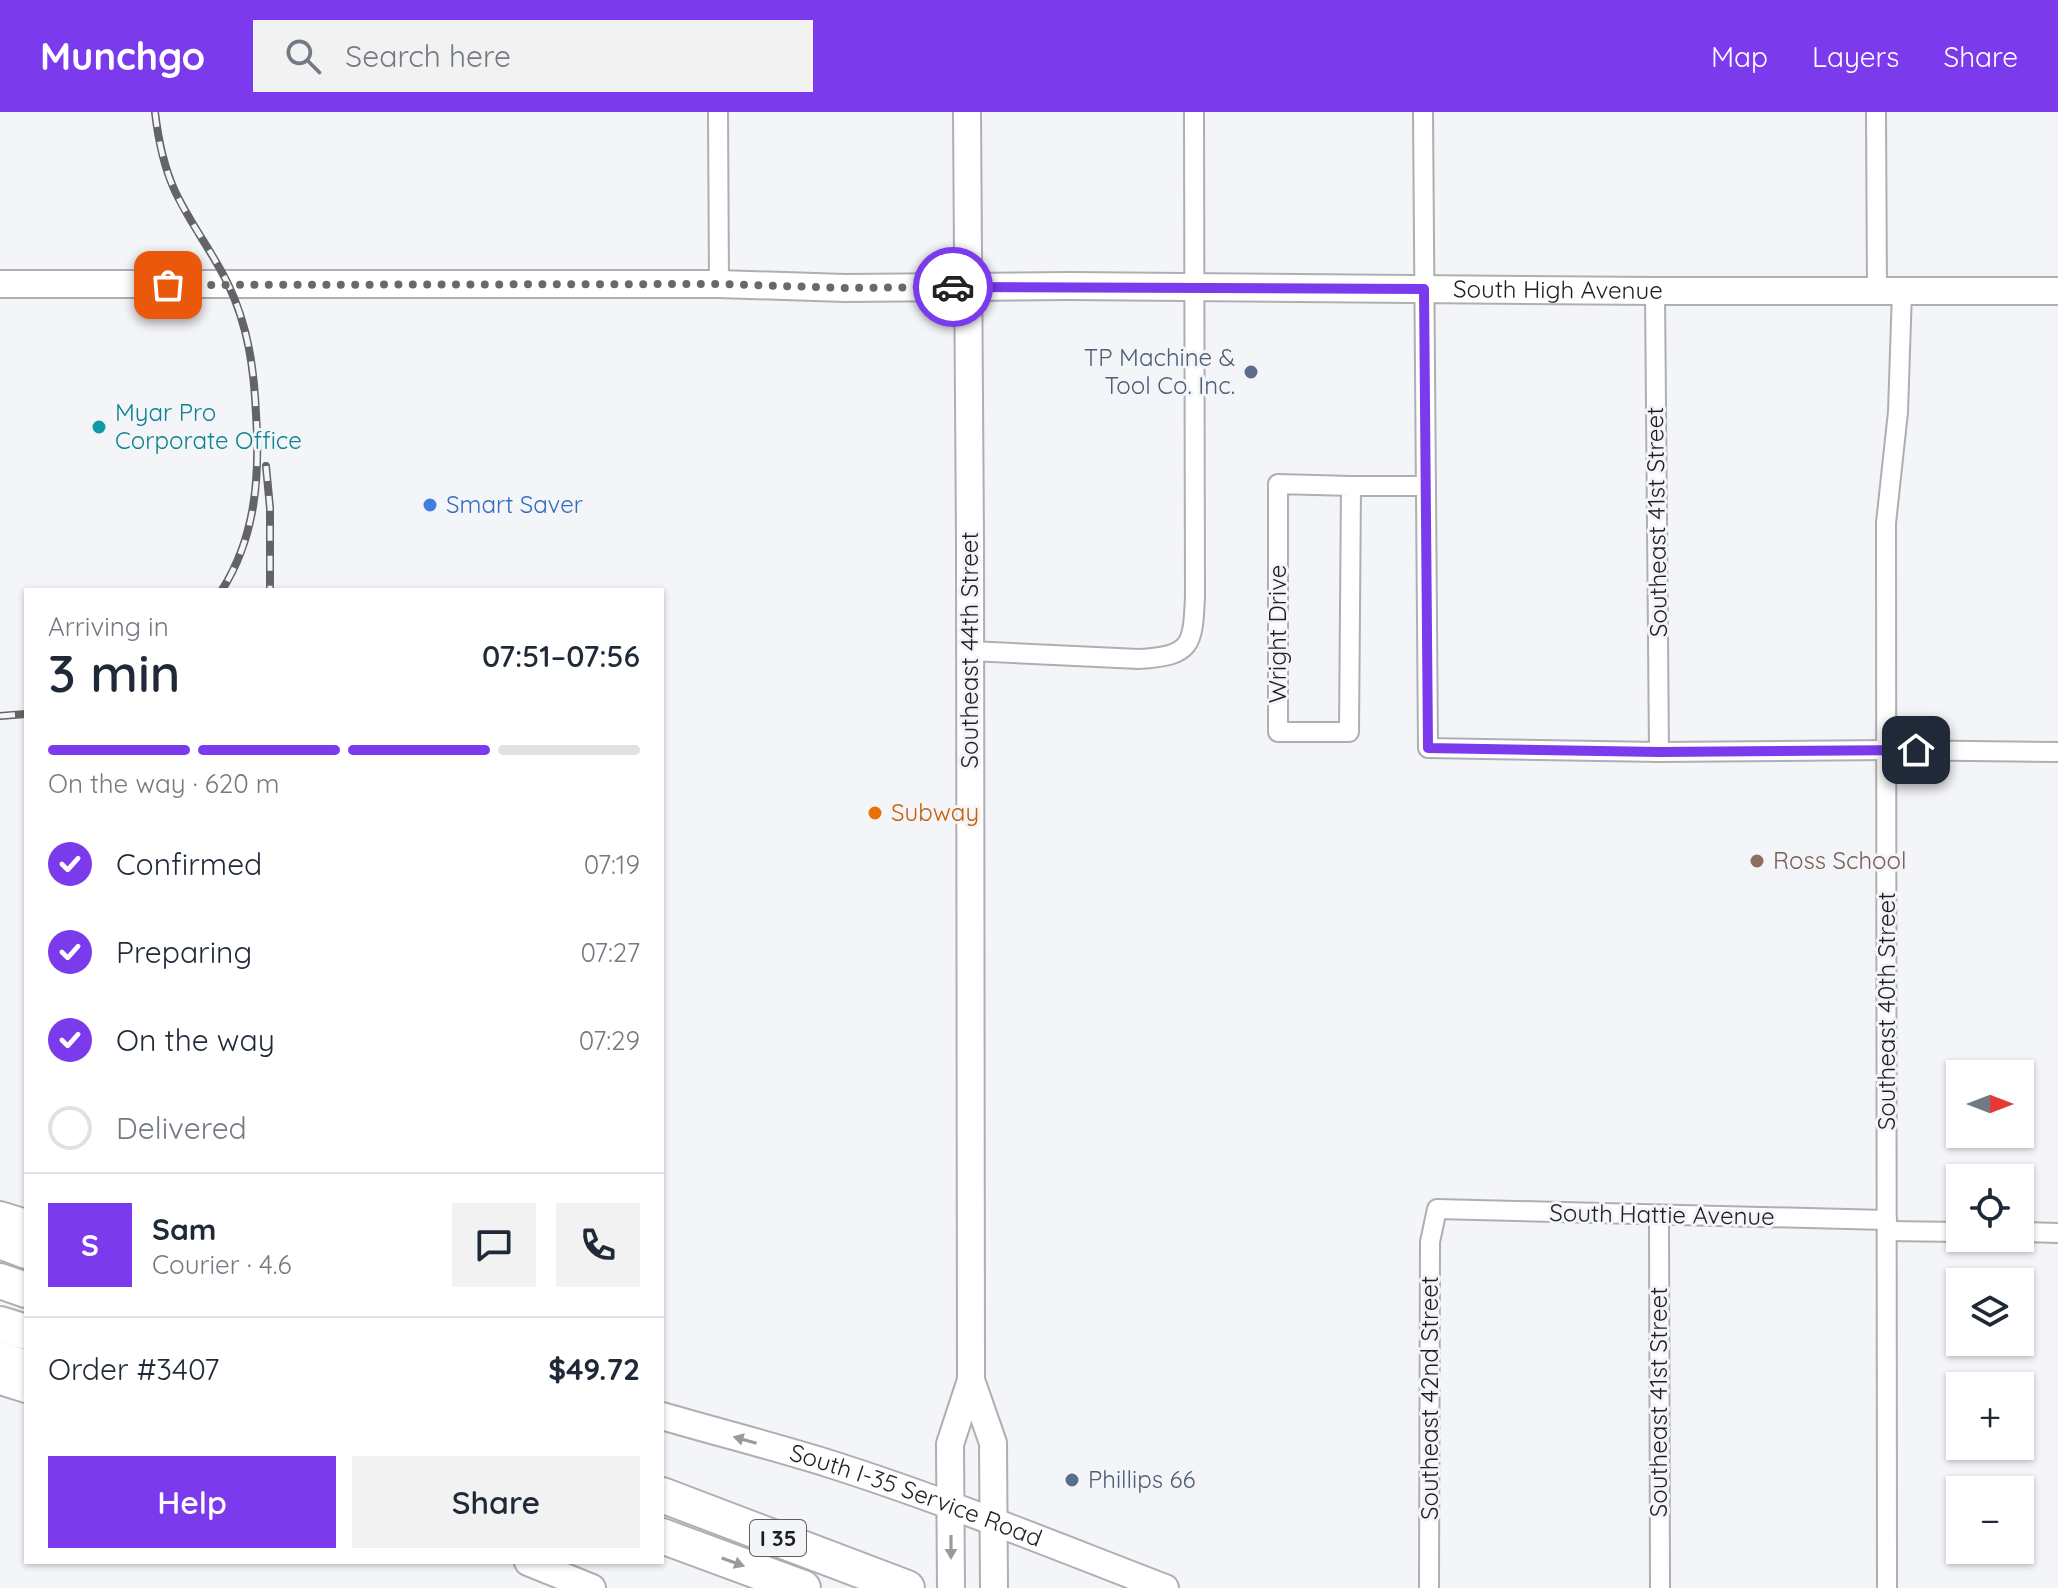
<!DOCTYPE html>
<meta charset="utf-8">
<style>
:root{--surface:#fff;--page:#f2f2f3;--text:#1f2937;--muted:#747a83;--line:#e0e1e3;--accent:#7c3aed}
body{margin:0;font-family:Quicksand,sans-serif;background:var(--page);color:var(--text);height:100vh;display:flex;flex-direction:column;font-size:30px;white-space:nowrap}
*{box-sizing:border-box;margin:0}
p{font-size:26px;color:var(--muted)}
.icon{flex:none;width:44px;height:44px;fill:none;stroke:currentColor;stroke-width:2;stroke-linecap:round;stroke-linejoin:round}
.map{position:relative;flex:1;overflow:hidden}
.drawer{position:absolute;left:24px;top:476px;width:640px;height:976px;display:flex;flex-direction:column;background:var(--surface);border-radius:0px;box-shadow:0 2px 6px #0004}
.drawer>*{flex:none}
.needle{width:52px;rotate:90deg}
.tools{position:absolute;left:1946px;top:948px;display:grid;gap:16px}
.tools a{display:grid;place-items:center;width:88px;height:88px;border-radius:0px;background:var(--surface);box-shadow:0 2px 6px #0004;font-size:40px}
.pin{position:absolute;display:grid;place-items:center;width:68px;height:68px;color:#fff;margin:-34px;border-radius:16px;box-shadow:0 4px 12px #0006}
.courier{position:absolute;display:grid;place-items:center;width:80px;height:80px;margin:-40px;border:6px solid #7c3aed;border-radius:50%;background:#fff;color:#222;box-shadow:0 2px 10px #0007}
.head em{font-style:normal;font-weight:600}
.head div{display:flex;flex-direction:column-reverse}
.head{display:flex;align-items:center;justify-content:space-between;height:136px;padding:0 24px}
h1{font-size:52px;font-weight:600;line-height:60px}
.bar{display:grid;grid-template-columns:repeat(4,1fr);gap:12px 8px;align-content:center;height:96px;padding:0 24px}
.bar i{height:10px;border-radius:6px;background:var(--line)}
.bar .on{background:var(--accent)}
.bar p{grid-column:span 4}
.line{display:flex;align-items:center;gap:20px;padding:0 24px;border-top:2px solid var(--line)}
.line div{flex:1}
.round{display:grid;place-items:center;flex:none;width:84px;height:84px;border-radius:0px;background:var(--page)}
ol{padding:0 24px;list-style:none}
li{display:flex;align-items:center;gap:24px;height:88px}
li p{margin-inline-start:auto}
li .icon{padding:8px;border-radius:50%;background:var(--accent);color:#fff;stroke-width:4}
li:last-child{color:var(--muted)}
li i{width:44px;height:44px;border:4px solid var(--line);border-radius:50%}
.action{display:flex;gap:16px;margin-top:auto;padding:16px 24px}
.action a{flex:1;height:92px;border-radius:0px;background:var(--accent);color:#fff;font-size:32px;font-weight:600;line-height:92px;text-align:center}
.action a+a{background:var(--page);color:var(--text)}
header{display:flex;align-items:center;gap:48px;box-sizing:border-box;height:112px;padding:0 40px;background:var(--accent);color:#fff}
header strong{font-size:38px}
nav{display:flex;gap:44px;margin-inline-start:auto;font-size:28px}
.search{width:560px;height:72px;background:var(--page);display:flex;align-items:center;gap:20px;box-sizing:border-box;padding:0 28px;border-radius:0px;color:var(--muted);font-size:30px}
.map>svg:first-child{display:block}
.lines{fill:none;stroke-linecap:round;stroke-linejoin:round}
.street-casing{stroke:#aeafb3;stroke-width:22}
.secondary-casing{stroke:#aeafb3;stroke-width:30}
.highway-casing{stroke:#aeafb3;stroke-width:38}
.street{stroke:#fff;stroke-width:18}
.secondary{stroke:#fff;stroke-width:26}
.highway{stroke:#fff;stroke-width:34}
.rail-casing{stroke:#636466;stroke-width:8}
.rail{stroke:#f4f5f9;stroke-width:5;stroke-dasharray:15;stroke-linecap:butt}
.oneway{fill:#999a9a}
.done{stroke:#68696b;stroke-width:8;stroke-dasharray:0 14.4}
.route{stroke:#7c3aed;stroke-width:10}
.service-dot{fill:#5c6f8a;stroke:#f4f5f9;stroke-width:3}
.culture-dot{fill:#0f9aa8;stroke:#f4f5f9;stroke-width:3}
.shop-dot{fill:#3f7fe0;stroke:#f4f5f9;stroke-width:3}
.food-dot{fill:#e8710a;stroke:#f4f5f9;stroke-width:3}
.education-dot{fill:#8d6e63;stroke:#f4f5f9;stroke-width:3}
.labels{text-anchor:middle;stroke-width:6;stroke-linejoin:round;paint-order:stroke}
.shield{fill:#f4f5f9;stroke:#5e5e60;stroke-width:2}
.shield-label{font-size:22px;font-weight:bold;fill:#1d1e1f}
.street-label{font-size:24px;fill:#1d1e1f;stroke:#f4f5f9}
.service-label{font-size:24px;fill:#4e5e75;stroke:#f4f5f9;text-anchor:end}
.culture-label{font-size:24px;fill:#0d838f;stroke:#f4f5f9;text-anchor:start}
.shop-label{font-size:24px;fill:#366cbe;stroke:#f4f5f9;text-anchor:start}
.food-label{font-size:24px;fill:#c56008;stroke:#f4f5f9;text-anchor:start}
.education-label{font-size:24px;fill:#785e54;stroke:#f4f5f9;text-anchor:start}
</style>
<header>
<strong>Munchgo</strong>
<div class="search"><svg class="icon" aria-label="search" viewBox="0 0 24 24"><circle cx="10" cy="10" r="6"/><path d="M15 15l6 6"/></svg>Search here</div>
<nav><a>Map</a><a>Layers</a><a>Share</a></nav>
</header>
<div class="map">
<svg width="2058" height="1476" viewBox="0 0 2058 1476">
<rect width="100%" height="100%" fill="#f4f5f9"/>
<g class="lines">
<defs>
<g id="street">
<path d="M 718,0 L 719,172"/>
<path d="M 1423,0 L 1428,636 L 1659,640 L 1887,638 L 2058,640"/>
<path d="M 1876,0 L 1877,180"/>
<path d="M 1655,179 L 1659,640"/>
<path d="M 1278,372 L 1351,374 L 1349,620 L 1278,620 Z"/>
<path d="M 1351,374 L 1426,374"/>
<path d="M 970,539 L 1139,547 C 1192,544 1193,533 1195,484 L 1194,0"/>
<path d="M 1659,1103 L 1660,1476"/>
<path d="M 1887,1119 L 1960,1120"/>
<path d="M 2020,1120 L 2058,1121"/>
<path d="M 1429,1476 L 1430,1130 L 1437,1097 L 1887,1108"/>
<path d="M 1887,1476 L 1886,411 L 1898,300 L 1902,179"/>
</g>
<g id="secondary">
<path id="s1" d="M 0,172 L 719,172 L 845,176 L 1069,174 L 1655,179 L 2058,179"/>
<path d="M 0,1103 L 26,1111"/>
<path d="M 971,1268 L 993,1331 L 994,1476"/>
<path d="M 0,1269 L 26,1277"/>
<path id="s2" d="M 662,1304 C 717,1320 772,1334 827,1351 C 941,1387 1053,1433 1165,1476"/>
<path d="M 528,1450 L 592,1476"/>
<path d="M 951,1476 L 950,1332 L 971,1268 L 970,429 L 967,0"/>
</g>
<g id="highway">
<path d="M 0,1129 L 26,1139"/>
<path d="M 0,1169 L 26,1178"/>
<path d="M 0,1212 L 26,1220"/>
<path d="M 0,1247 L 26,1256"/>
<path d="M 662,1383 L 907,1476"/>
<path d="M 662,1424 L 803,1476"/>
</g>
</defs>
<!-- street casing -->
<use href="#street" class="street-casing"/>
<!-- secondary casing -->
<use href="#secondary" class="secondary-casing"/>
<!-- highway casing -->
<use href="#highway" class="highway-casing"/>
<!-- street -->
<use href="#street" class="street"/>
<!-- secondary -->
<use href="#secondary" class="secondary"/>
<!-- highway -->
<use href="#highway" class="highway"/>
<defs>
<g id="rail">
<path d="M 155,0 C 158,26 163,52 174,77 C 189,110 212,139 228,172 C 248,214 254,256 256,302 C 260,364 256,424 222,478"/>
<path d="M 266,354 L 270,396 L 270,478"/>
<path d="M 0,604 L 26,602"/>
</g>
</defs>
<!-- rail casing -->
<use href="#rail" class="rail-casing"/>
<!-- rail -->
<use href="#rail" class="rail"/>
</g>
<!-- one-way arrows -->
<defs><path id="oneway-solid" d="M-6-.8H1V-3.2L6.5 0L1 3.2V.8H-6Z" transform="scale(2)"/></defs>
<g class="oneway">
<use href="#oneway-solid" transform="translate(745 1328) rotate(-164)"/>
<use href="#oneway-solid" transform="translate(951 1435) rotate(90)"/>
<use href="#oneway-solid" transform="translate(733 1450) rotate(20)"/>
</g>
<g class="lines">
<!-- done -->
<path class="done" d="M 168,173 L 719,172 L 845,176 L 953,175"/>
<!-- route -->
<path class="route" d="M 953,175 L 1424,177 L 1428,636 L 1659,640 L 1916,638"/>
</g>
<!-- markers -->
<g class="service-dot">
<circle cx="1251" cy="260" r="8"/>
<circle cx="1072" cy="1368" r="8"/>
</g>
<circle class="culture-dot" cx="99" cy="315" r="8"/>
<circle class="shop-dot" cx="430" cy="393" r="8"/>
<circle class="food-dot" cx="875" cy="701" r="8"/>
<circle class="education-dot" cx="1757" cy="749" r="8"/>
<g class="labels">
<!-- shield labels -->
<rect class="shield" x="750" y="1408" width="56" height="36" rx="6"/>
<g class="shield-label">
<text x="778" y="1434">I 35</text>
</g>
<!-- street labels -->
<g class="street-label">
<text dy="8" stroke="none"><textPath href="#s1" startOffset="1558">South High Avenue</textPath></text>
<text transform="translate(1657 410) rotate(-91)" y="8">Southeast 41st Street</text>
<text transform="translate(1278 522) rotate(-90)" y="8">Wright Drive</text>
<text transform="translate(970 538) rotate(-90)" y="8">Southeast 44th Street</text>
<text transform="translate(1887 899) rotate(-90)" y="8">Southeast 40th Street</text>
<text transform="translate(1662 1103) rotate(1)" y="8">South Hattie Avenue</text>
<text transform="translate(1430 1286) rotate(-90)" y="8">Southeast 42nd Street</text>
<text transform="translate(1659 1290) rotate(-90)" y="8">Southeast 41st Street</text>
<text dy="8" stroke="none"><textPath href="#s2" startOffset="266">South I-35 Service Road</textPath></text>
</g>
<!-- service labels -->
<g class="service-label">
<text x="1235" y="254">TP Machine &amp;<tspan x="1235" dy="28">Tool Co. Inc.</tspan></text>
<text x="1088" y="1376" text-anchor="start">Phillips 66</text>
</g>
<!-- culture labels -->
<g class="culture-label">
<text x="115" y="309">Myar Pro<tspan x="115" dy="28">Corporate Office</tspan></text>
</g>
<!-- shop labels -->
<g class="shop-label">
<text x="446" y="401">Smart Saver</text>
</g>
<!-- food labels -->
<g class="food-label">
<text x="891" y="709">Subway</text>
</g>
<!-- education labels -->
<g class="education-label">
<text x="1773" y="757">Ross School</text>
</g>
</g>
</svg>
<div class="tools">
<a><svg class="needle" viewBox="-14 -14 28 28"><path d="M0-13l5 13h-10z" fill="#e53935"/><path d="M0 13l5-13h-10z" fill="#747a83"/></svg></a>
<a><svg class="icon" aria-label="locate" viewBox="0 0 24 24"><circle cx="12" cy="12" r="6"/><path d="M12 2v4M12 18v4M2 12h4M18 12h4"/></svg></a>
<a><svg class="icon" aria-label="layers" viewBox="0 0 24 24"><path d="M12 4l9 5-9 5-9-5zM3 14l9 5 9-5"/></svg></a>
<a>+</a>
<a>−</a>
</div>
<div class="pin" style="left:168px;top:173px;background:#ea580c"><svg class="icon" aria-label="bag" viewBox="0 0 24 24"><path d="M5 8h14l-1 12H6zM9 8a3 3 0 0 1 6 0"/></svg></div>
<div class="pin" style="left:1916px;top:638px;background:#1f2937"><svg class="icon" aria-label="home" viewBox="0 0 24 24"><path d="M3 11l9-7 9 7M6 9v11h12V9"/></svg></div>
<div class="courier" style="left:953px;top:175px"><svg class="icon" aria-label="car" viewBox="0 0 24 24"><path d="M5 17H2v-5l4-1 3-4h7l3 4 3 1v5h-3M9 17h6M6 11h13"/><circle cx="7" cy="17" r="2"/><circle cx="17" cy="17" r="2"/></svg></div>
<section class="drawer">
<div class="head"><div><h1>3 min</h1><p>Arriving in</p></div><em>07:51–07:56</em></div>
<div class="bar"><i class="on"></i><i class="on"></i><i class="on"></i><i></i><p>On the way · 620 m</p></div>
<ol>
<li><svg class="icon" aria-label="check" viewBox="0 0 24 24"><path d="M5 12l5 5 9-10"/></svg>Confirmed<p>07:19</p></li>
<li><svg class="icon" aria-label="check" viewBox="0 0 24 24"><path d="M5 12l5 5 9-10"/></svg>Preparing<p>07:27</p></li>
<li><svg class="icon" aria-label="check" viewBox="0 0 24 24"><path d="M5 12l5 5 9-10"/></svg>On the way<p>07:29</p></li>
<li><i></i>Delivered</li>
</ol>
<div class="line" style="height:144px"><b class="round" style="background:var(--accent);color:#fff">S</b><div><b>Sam</b><p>Courier · 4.6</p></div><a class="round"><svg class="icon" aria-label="chat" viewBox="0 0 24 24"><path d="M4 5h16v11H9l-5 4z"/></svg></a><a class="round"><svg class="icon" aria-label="phone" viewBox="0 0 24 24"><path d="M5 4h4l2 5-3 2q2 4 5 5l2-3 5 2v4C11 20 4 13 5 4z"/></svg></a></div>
<div class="line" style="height:104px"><div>Order #3407</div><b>$49.72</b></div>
<div class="action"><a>Help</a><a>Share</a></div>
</section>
</div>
